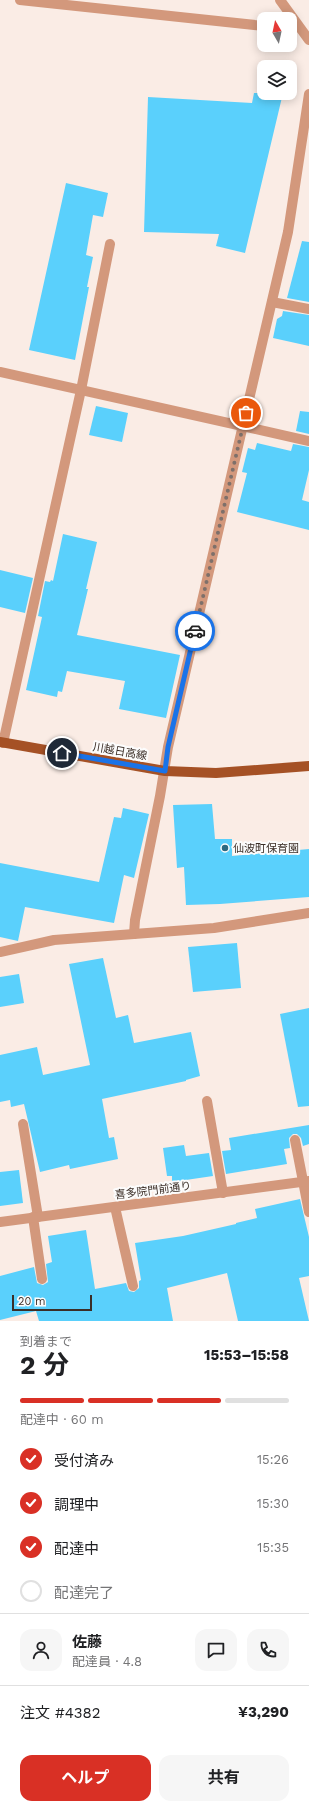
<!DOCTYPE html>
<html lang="ja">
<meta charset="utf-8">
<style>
:root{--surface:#fff;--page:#f6f6f6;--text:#202124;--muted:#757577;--line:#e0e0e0;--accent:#d93025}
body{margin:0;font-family:"Work Sans","Noto Sans JP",sans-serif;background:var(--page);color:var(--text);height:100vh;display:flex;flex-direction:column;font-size:15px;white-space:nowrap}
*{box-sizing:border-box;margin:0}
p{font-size:13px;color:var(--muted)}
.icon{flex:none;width:22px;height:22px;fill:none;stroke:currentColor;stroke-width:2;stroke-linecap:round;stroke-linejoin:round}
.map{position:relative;height:1321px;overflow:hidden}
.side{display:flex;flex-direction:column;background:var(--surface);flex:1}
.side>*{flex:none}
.needle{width:26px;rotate:351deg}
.buttons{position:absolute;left:257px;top:12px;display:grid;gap:8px}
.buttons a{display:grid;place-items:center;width:40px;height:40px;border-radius:8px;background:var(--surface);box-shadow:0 2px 10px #0003;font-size:20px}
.scale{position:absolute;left:12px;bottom:10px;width:80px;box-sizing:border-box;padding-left:4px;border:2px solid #3b2e27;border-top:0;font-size:11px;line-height:14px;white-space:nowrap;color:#3b2e27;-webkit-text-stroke:3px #fcfcfc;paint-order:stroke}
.pin{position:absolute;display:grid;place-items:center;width:34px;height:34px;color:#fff;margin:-17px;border:2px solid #fff;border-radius:50%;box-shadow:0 1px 4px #0007}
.courier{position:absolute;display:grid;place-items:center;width:40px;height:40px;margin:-20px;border:3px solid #1a73e8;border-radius:50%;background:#fff;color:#222;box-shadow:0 1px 5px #0007}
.head em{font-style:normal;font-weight:700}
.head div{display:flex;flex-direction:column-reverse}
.head{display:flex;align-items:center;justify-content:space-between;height:68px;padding:0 20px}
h1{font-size:26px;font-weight:700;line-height:30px}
.bar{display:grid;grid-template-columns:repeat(4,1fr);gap:6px 4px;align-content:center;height:48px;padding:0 20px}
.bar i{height:5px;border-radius:3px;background:var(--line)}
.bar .active{background:var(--accent)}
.bar p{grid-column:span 4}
.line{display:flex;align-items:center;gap:10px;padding:0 20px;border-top:1px solid var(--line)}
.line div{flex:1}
.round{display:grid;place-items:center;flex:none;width:42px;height:42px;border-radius:12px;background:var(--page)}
ol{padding:0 20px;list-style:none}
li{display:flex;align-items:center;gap:12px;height:44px}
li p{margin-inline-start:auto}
li .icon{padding:4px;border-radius:50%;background:var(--accent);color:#fff;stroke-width:4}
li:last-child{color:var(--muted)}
li i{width:22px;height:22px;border:2px solid var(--line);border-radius:50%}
.button{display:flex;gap:8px;margin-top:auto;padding:8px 20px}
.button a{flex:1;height:46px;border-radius:12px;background:var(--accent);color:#fff;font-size:16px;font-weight:700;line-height:46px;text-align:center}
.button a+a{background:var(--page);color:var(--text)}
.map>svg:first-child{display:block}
.building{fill:#5ad0fc}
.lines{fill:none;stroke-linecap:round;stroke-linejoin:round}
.service{stroke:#d3987c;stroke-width:10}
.minor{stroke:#d3987c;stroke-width:10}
.tertiary{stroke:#d3987c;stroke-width:10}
.primary{stroke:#a55125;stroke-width:10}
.done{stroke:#7e706a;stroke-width:4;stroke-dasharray:0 7.2}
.route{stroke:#1a73e8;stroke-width:5}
.poi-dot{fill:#2c6980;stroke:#fcfcfc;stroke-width:1.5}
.labels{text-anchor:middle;stroke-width:4;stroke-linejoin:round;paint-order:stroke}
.street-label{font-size:11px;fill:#3b2e27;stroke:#fcfcfc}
.poi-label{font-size:11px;fill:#3b2e27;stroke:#fcfcfc;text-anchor:start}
</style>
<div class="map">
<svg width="309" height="1321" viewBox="0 0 309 1321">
<rect width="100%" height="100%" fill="#faece5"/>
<!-- building -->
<g class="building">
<path d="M 254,93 L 283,93 L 245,253 L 216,246 L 219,234 L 144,232 L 148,97 L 252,103 Z"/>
<path d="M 66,183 L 108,193 L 103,217 L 93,215 L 86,255 L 93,257 L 87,287 L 89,287 L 75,360 L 29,350 Z"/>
<path d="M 302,241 L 309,242 L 309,302 L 287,298 Z"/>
<path d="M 283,311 L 309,315 L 309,346 L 273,338 L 277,319 L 282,316 Z"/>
<path d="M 96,406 L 128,413 L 122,442 L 89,435 Z"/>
<path d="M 300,411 L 309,412 L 309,434 L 296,431 Z"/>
<path d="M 257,443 L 291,451 L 293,444 L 309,447 L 309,470 L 302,500 L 309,502 L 309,530 L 237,512 L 247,473 L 242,472 L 248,448 L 255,450 Z"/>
<path d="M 63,534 L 97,542 L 86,589 L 88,589 L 77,635 L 180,655 L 166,718 L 119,709 L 125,681 L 67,671 L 62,692 L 58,691 L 57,697 L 26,690 L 42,617 L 38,616 L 45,581 L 50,582 L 51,580 L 53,581 Z"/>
<path d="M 0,570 L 33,578 L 25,613 L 0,607 Z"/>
<path d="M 212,804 L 215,839 L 232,839 L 232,856 L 309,849 L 309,897 L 220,904 L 186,905 L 184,867 L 177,868 L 173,805 Z"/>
<path d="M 123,808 L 149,814 L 134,878 L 124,875 L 114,923 L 25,907 L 18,941 L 0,937 L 0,863 L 99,882 L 114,817 L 121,818 Z"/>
<path d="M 237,943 L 241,988 L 193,992 L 188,947 Z"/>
<path d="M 103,958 L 116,1018 L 128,1015 L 134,1043 L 191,1032 L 200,1076 L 186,1080 L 186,1081 L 102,1099 L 109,1138 L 114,1137 L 118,1159 L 70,1169 L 69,1165 L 40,1172 L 24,1104 L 11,1107 L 10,1100 L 0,1102 L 0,1055 L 37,1047 L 43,1075 L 90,1065 L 69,964 Z"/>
<path d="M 19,974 L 24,1003 L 0,1007 L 0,977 Z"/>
<path d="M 309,1008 L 309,1106 L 298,1107 L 280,1014 Z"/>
<path d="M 309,1125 L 309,1144 L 303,1146 L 301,1138 L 297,1134 L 293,1134 L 289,1138 L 290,1148 L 284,1149 L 287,1164 L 226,1174 L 222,1151 L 231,1150 L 229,1138 Z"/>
<path d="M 184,1145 L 186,1156 L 209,1153 L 213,1176 L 172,1182 L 172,1176 L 167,1176 L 163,1148 Z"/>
<path d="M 19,1170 L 23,1203 L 0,1206 L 0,1172 Z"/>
<path d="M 300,1199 L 309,1237 L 309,1276 L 299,1278 L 309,1321 L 238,1321 L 227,1273 L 167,1288 L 173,1321 L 39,1321 L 36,1311 L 0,1320 L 0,1276 L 34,1267 L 37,1283 L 43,1285 L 48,1282 L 46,1264 L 52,1262 L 48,1236 L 86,1230 L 95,1289 L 126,1283 L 129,1291 L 134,1292 L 139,1288 L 139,1281 L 141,1280 L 135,1243 L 183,1236 L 236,1224 L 236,1223 L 257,1218 L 255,1209 Z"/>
</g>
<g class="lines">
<!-- service -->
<g class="service">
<path d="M 272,302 L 309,309"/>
<path d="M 3,743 L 81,390 L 110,244"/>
<path d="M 207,1101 L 223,1193"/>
<path d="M 23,1124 L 38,1217"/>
<path d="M 295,1140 L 309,1212"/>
<path d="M 115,1207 L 133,1286"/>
<path d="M 33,1217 L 42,1279"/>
</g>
<!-- minor -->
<g class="minor">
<path d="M 20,0 L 264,26"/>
<path d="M 280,0 L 309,40"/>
<path d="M 0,372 L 309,441"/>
<path d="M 134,934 L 135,920 L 160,796 L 168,747 L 288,232 L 309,94"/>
<path d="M 0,952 L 54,940 L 214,928 L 309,913"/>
</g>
<!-- tertiary -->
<path class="tertiary" d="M 0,1222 L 309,1181"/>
<!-- primary -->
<path class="primary" d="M 0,742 L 165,771 L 216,773 L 309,766"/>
</g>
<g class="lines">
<!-- done -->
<path class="done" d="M 195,631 L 246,413"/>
<!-- route -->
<path class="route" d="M 62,753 L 165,771 L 168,747 L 195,631"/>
</g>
<!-- markers -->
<circle class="poi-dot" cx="225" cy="848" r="4"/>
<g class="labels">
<!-- street labels -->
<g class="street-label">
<text transform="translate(120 751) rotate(10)" y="4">川越日高線</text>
<text transform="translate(153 1190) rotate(-7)" y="4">喜多院門前通り</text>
</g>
<!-- poi labels -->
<g class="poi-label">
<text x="233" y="852">仙波町保育園</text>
</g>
</g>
</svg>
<div class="buttons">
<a><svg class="needle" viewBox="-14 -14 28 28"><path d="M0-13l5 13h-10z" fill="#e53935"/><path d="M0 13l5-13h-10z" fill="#757577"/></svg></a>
<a><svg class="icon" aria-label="layers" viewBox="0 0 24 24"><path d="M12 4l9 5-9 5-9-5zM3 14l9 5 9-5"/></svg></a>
</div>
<div class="scale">20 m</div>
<div class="pin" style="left:246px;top:413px;background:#ea580c"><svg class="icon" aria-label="bag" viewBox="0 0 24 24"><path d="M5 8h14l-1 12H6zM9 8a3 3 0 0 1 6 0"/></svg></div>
<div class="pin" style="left:62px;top:753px;background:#1f2937"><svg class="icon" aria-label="home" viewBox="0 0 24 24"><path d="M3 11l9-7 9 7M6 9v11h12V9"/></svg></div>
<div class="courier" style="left:195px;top:631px"><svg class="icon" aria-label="car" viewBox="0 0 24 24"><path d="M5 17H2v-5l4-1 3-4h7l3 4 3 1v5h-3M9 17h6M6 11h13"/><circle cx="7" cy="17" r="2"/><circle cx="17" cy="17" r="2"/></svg></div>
</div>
<section class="side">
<div class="head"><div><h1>2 分</h1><p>到着まで</p></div><em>15:53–15:58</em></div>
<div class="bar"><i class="active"></i><i class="active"></i><i class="active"></i><i></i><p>配達中 · 60 m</p></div>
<ol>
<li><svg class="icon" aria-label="check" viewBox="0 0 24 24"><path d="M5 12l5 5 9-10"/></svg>受付済み<p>15:26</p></li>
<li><svg class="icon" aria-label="check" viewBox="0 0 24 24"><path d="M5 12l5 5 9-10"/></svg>調理中<p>15:30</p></li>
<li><svg class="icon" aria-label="check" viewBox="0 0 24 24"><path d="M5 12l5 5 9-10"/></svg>配達中<p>15:35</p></li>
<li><i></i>配達完了</li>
</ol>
<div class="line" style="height:72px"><a class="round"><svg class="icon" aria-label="person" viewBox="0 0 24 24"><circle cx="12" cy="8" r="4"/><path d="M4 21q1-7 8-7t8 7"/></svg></a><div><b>佐藤</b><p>配達員 · 4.8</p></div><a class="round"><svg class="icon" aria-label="chat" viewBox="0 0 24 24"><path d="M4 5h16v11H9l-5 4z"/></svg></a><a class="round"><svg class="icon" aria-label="phone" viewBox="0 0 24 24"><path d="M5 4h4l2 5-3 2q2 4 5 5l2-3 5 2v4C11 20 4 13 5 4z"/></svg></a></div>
<div class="line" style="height:52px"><div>注文 #4382</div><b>¥3,290</b></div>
<div class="button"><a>ヘルプ</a><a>共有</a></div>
</section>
